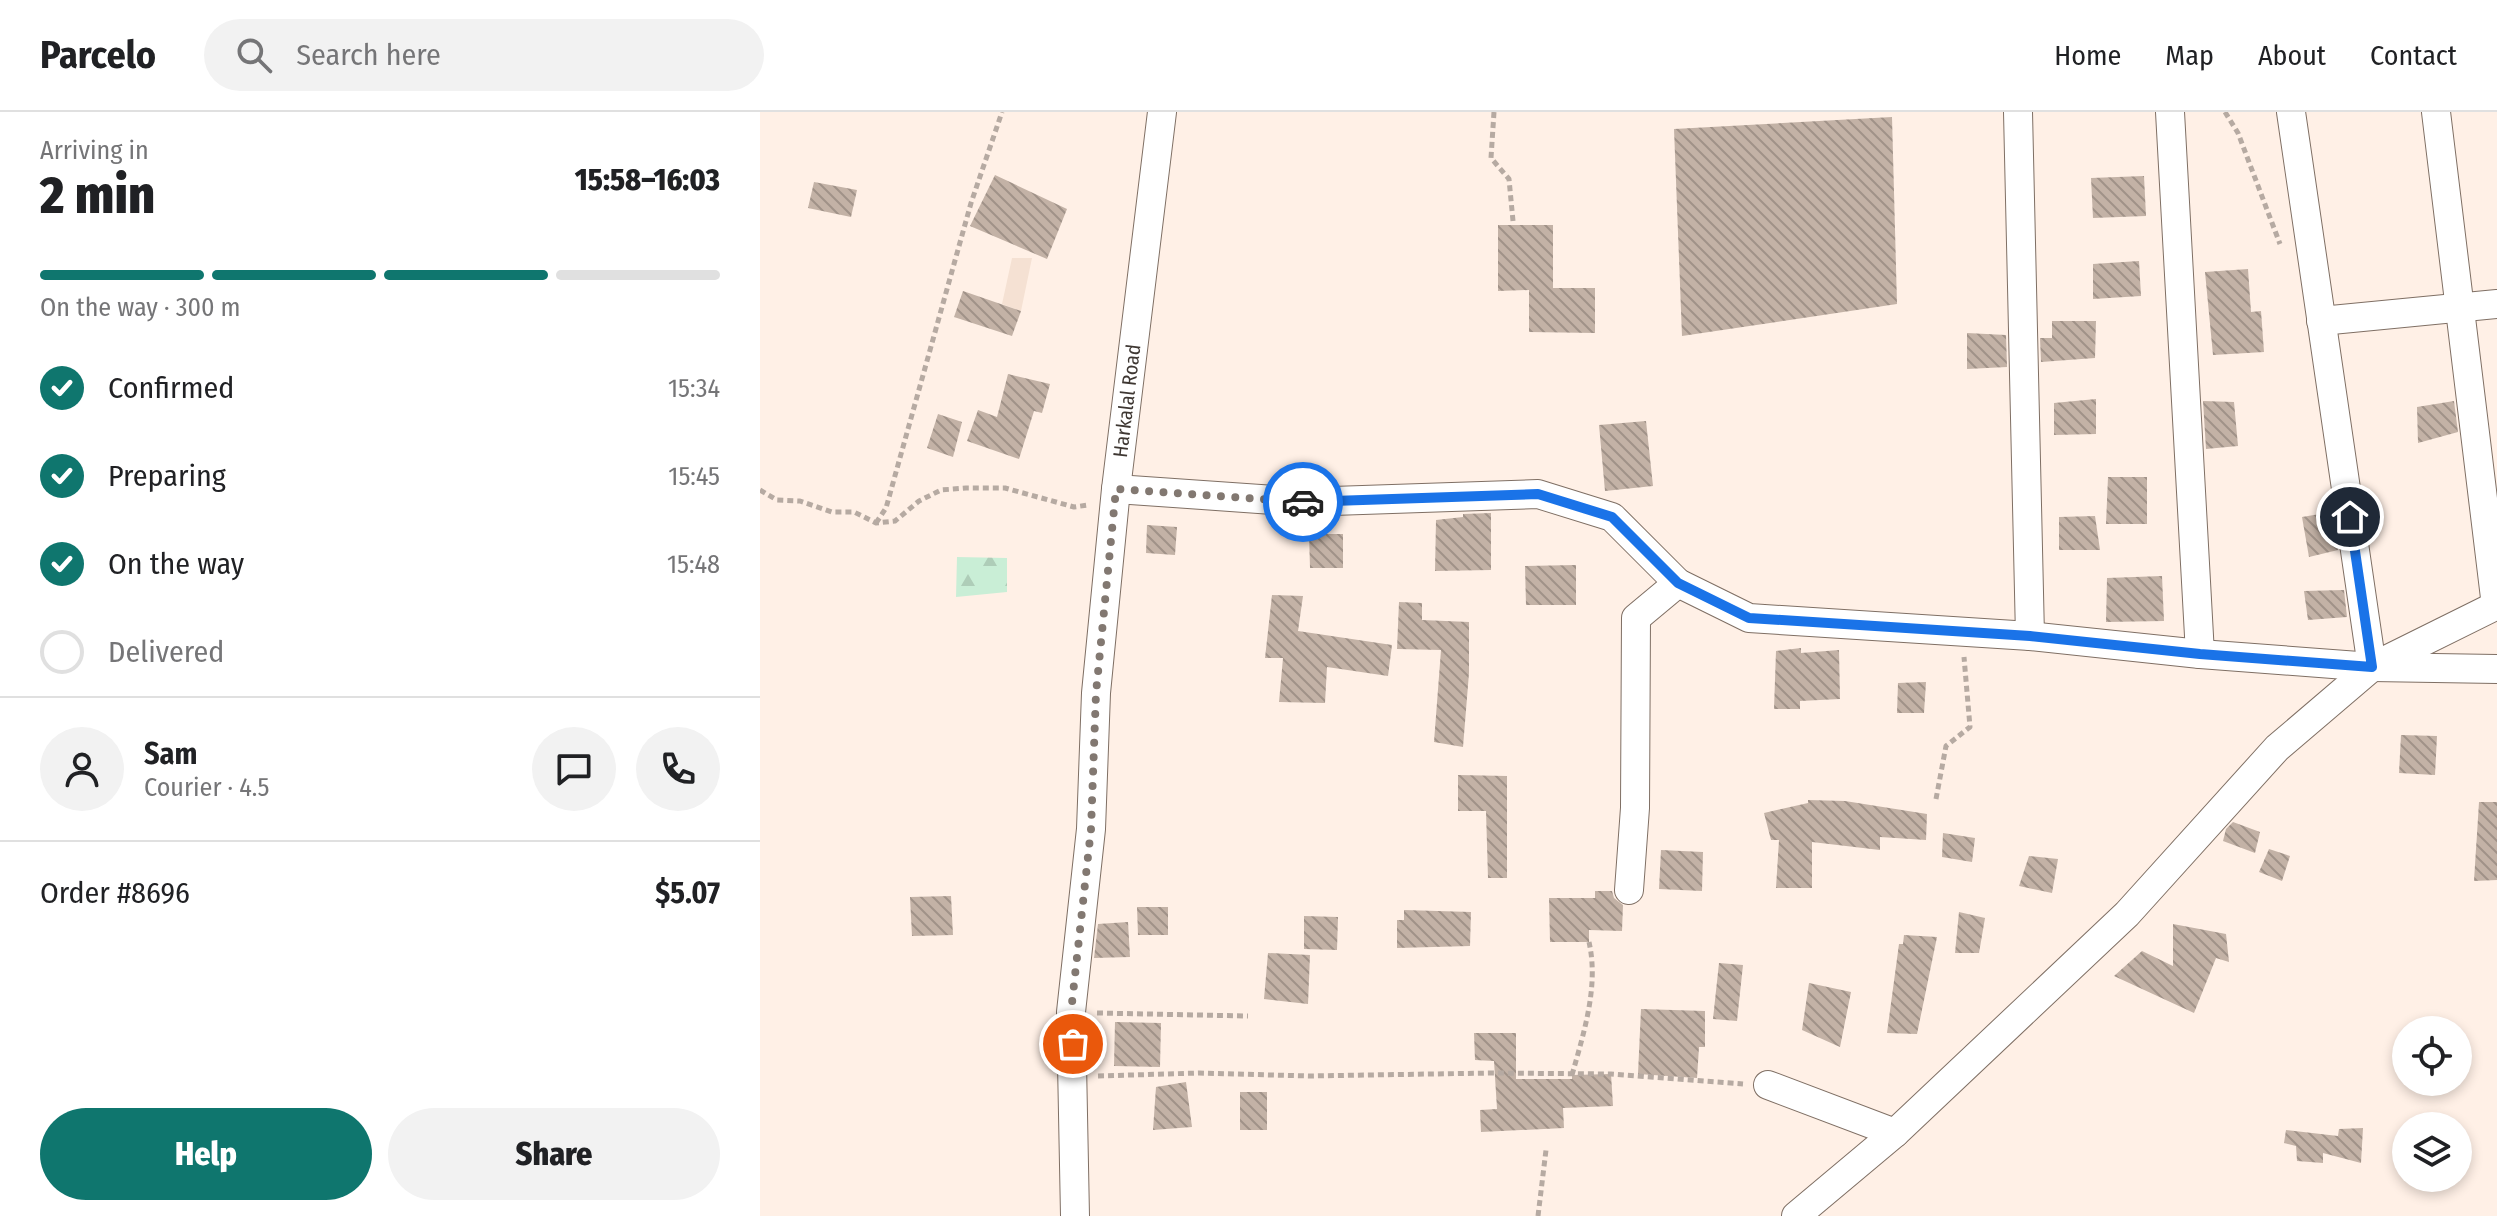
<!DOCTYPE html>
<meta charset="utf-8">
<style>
:root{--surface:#fff;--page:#f2f2f2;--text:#202124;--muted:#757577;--line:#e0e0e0;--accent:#0f766e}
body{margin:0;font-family:"Fira Sans Condensed",sans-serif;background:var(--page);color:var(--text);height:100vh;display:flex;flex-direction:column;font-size:30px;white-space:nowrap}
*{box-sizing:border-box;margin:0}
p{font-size:26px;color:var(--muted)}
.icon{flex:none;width:44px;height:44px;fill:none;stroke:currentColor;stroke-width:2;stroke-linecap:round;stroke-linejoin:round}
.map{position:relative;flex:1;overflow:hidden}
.details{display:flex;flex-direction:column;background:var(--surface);width:760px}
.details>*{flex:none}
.controls{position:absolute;left:1632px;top:904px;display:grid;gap:16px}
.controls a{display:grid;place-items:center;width:80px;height:80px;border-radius:50%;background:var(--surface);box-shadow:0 4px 12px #0003;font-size:40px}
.pin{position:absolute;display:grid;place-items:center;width:68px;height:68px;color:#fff;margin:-34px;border:4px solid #fff;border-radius:50%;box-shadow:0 2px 8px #0007}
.courier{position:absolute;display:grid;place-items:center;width:80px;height:80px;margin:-40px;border:6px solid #1a73e8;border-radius:50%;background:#fff;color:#222;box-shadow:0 2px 10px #0007}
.headline em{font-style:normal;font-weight:800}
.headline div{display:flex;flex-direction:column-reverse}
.headline{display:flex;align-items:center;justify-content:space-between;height:136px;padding:0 40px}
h1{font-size:52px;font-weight:800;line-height:60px}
.bar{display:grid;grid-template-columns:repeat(4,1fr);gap:12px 8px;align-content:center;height:96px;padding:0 40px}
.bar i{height:10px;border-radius:6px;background:var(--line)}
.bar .active{background:var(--accent)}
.bar p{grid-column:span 4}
.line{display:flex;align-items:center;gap:20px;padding:0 40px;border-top:2px solid var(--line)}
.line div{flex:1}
.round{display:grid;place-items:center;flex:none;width:84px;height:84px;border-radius:42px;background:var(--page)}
ol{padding:0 40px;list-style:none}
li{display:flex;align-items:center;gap:24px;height:88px}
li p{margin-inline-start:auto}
li .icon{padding:8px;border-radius:50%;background:var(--accent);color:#fff;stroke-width:4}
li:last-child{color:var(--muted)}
li i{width:44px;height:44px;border:4px solid var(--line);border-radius:50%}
.primary-button{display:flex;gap:16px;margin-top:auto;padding:16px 40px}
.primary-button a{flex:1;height:92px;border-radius:48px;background:var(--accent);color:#fff;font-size:32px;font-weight:800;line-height:92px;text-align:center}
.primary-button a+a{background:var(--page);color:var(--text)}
header{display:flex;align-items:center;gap:48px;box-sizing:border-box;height:112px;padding:0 40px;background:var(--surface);border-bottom:2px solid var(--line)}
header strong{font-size:38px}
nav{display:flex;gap:44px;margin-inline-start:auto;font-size:28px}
.search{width:560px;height:72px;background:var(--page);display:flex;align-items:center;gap:20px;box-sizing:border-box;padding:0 28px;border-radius:44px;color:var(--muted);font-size:30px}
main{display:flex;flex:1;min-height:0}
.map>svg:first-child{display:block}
.built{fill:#f5e1d3}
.forest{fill:url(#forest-firs)}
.building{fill:url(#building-back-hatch)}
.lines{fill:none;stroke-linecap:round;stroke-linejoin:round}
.minor-casing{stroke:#7f6f64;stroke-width:30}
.path{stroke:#b6aaa2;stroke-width:5;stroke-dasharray:6 4;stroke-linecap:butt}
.minor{stroke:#fff;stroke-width:28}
.done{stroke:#827871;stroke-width:8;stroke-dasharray:0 14.4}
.route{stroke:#1a73e8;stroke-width:10}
.labels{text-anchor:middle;stroke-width:8;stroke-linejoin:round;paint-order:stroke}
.street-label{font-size:20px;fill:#3e3732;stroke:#fff0e6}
</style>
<header>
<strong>Parcelo</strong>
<div class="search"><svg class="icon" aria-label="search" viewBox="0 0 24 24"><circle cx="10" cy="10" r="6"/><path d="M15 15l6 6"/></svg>Search here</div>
<nav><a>Home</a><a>Map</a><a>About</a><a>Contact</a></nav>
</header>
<main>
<section class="details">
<div class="headline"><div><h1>2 min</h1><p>Arriving in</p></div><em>15:58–16:03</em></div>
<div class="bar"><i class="active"></i><i class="active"></i><i class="active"></i><i></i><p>On the way · 300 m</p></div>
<ol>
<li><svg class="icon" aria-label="check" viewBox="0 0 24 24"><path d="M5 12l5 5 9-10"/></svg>Confirmed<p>15:34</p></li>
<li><svg class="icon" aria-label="check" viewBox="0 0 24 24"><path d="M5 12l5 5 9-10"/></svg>Preparing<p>15:45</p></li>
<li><svg class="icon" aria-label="check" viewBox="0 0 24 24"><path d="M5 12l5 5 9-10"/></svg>On the way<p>15:48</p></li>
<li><i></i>Delivered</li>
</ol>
<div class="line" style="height:144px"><a class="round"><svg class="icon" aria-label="person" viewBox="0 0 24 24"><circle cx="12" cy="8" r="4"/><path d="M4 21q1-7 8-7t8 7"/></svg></a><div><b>Sam</b><p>Courier · 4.5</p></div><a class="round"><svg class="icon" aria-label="chat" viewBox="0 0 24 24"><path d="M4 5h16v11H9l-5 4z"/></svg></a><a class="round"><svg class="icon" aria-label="phone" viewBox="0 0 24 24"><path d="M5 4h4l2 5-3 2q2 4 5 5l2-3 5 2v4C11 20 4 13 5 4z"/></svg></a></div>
<div class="line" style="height:104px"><div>Order #8696</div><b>$5.07</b></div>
<div class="primary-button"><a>Help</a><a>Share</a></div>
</section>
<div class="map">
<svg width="1737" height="1104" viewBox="0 0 1737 1104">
<defs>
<pattern id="forest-firs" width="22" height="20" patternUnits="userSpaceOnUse" patternTransform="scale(2)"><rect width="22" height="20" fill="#c9eed6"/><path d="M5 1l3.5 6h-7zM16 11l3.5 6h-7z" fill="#aecdb8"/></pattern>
<pattern id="building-back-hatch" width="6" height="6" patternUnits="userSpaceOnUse" patternTransform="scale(2)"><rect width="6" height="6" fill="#c3b2a6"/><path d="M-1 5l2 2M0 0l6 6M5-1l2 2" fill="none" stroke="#a09288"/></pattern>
</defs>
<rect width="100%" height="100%" fill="#fff0e6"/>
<!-- built -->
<path class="built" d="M 252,146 L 272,146 L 261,199 L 242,192 Z"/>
<!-- forest -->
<path class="forest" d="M 197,445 L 247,446 L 247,480 L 196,485 Z"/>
<!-- building -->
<g class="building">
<path d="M 1132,5 L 1137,192 L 922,224 L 914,17 Z"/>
<path d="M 235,63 L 307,97 L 287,147 L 210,114 Z"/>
<path d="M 1384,64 L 1386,104 L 1333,106 L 1331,66 Z"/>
<path d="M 54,70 L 97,78 L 91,105 L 48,96 Z"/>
<path d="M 738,113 L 793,113 L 793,176 L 835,176 L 835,221 L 769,220 L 769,178 L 738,179 Z"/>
<path d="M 1379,149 L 1381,184 L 1333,187 L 1333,152 Z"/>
<path d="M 1488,157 L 1491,200 L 1501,199 L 1504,240 L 1453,243 L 1445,160 Z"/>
<path d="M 203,179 L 261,199 L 252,224 L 194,205 Z"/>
<path d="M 1292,209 L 1336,209 L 1335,246 L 1281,250 L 1280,226 L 1292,226 Z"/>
<path d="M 1207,221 L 1246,223 L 1247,255 L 1207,257 Z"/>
<path d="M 248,262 L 290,272 L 282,301 L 274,299 L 259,347 L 207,329 L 218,298 L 237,305 Z"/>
<path d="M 1336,287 L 1336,322 L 1294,323 L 1294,291 Z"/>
<path d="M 1443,289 L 1474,290 L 1478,334 L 1446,337 Z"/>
<path d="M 1694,289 L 1698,320 L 1658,331 L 1657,295 Z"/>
<path d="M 178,302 L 202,310 L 193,345 L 167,336 Z"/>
<path d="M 886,309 L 893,374 L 845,379 L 839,313 Z"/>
<path d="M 1348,365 L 1387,365 L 1387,412 L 1346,412 Z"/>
<path d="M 1572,400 L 1578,438 L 1549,445 L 1542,405 Z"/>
<path d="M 731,401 L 731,458 L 675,459 L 676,408 L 703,405 L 703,402 Z"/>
<path d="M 1335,404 L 1340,438 L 1299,438 L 1299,405 Z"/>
<path d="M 387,413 L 417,415 L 415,443 L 386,441 Z"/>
<path d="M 549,422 L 583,422 L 583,456 L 550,456 Z"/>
<path d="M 816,453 L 816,493 L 766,493 L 765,454 Z"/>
<path d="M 1402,464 L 1404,509 L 1346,510 L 1347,466 Z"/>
<path d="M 1584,478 L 1587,505 L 1548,508 L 1544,479 Z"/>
<path d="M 512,483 L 543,484 L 538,519 L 632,533 L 628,564 L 567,555 L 565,591 L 519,590 L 523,546 L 505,546 Z"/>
<path d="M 639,490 L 662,491 L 662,508 L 709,510 L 709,561 L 703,635 L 674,630 L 681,538 L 637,537 Z"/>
<path d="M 1041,536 L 1041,541 L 1079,538 L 1080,587 L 1040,589 L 1040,597 L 1014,597 L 1016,539 Z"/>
<path d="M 1166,570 L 1164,601 L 1137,601 L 1138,571 Z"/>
<path d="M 1641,623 L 1677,624 L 1675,663 L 1639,661 Z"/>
<path d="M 698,663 L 747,664 L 747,766 L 728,766 L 726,699 L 698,699 Z"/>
<path d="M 1048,688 L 1085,689 L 1167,702 L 1166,728 L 1120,725 L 1120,738 L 1052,730 L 1052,776 L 1016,776 L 1019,728 L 1011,728 L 1004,701 L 1048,691 Z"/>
<path d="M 1719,690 L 1737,690 L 1737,768 L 1714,769 Z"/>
<path d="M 1473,710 L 1500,720 L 1495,741 L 1463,729 L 1466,717 Z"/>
<path d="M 1183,721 L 1215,726 L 1212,750 L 1182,745 Z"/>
<path d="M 1509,737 L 1530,744 L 1522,769 L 1499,760 Z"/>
<path d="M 901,738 L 943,740 L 942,779 L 899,777 Z"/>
<path d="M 1269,744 L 1298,747 L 1292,781 L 1259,774 Z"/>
<path d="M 835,779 L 852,779 L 854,786 L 863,793 L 862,819 L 829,818 L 829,830 L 790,830 L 789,786 L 835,786 Z"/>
<path d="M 191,784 L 193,823 L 152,824 L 150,785 Z"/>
<path d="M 377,795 L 408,795 L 408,823 L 378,823 Z"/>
<path d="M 644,798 L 711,800 L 710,834 L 637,836 L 637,808 L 644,808 Z"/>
<path d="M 1199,800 L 1225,806 L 1219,841 L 1195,841 Z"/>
<path d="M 544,804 L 578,805 L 577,838 L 544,837 Z"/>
<path d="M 368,810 L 370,845 L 334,846 L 338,812 Z"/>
<path d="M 1413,812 L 1466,822 L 1469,850 L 1456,846 L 1434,901 L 1354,864 L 1382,839 L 1413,854 Z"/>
<path d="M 1144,823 L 1177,825 L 1157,922 L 1127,921 L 1139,832 L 1143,832 Z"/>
<path d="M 508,841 L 550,843 L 548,892 L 504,887 Z"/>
<path d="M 959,851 L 983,853 L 977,909 L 953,907 Z"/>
<path d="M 1049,871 L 1091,880 L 1080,935 L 1042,918 Z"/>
<path d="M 881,897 L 945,899 L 945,935 L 939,935 L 937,966 L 878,962 Z"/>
<path d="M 355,910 L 401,911 L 400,955 L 354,954 Z"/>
<path d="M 714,921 L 756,921 L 756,967 L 812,967 L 812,963 L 851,962 L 853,994 L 803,996 L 804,1016 L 721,1020 L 720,998 L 737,997 L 734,949 L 715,948 Z"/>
<path d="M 426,970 L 432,1015 L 393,1018 L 396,975 Z"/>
<rect x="480" y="980" width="27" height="38"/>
<path d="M 1603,1016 L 1601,1051 L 1563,1041 L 1563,1051 L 1537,1049 L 1536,1034 L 1524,1031 L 1526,1018 L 1578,1024 L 1579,1017 Z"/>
</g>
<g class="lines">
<defs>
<g id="minor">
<path d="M 1258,0 L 1270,524"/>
<path d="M 1410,0 L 1440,542"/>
<path d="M 1531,0 L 1612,555"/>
<path d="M 1676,0 L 1736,494"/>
<path d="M 1561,209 L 1737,192"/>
<path d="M 356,377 L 543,390 L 778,382 L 852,405 L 918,471 L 989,506 L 1270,524 L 1440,542 L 1612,555 L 1737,557"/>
<path d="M 869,778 L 875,696 L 876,506 L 918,471"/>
<path d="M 1008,973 L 1135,1021"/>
<path id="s1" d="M 315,1104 L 311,900 L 331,717 L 336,581 L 356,377 L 402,0"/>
<path d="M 1036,1104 L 1135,1021 L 1367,802 L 1517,636 L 1612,555 L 1737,493"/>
</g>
</defs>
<!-- minor casing -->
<use href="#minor" class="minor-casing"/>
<!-- path -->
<g class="path">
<path d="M 734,0 L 731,46 L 749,67 L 753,109"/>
<path d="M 1465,0 L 1478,21 L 1520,132"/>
<path d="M 0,378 L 17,388 L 40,389 L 72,400 L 94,400 L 116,411 L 135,409 L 159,389 L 181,378 L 206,376 L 245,376 L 314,395 L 328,393"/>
<path d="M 116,411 L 126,396 L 211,91 L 242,0"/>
<path d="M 1176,687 L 1186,634 L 1210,615 L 1204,545"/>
<path d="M 337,901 L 488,904"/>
<path d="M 812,963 C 824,920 839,874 829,830"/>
<path d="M 338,964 L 439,961 L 549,964 L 732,961 L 851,962 L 983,972"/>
<path d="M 778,1104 L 786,1038"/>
</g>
<!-- minor -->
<use href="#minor" class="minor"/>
</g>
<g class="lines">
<!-- done -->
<path class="done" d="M 313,932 L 311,900 L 331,717 L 336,581 L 356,377 L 543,390"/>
<!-- route -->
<path class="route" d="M 543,390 L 778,382 L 852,405 L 918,471 L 989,506 L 1270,524 L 1440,542 L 1612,555 L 1590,405"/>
</g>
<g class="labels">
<!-- street labels -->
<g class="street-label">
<text dy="7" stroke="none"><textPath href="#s1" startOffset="818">Harkalal Road</textPath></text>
</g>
</g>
</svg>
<div class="controls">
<a><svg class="icon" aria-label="locate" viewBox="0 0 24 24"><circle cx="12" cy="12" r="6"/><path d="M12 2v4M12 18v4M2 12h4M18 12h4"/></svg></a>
<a><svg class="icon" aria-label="layers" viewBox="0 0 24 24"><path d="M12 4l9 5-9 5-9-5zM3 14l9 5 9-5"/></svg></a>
</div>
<div class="pin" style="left:313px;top:932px;background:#ea580c"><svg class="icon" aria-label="bag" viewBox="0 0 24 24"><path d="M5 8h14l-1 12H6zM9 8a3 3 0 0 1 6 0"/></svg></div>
<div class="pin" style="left:1590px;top:405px;background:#1f2937"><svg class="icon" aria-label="home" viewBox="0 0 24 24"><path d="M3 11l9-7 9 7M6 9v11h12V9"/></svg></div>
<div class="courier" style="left:543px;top:390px"><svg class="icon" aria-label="car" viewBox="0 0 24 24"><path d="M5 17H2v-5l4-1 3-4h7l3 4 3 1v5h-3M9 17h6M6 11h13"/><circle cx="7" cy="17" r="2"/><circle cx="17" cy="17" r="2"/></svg></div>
</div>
</main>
